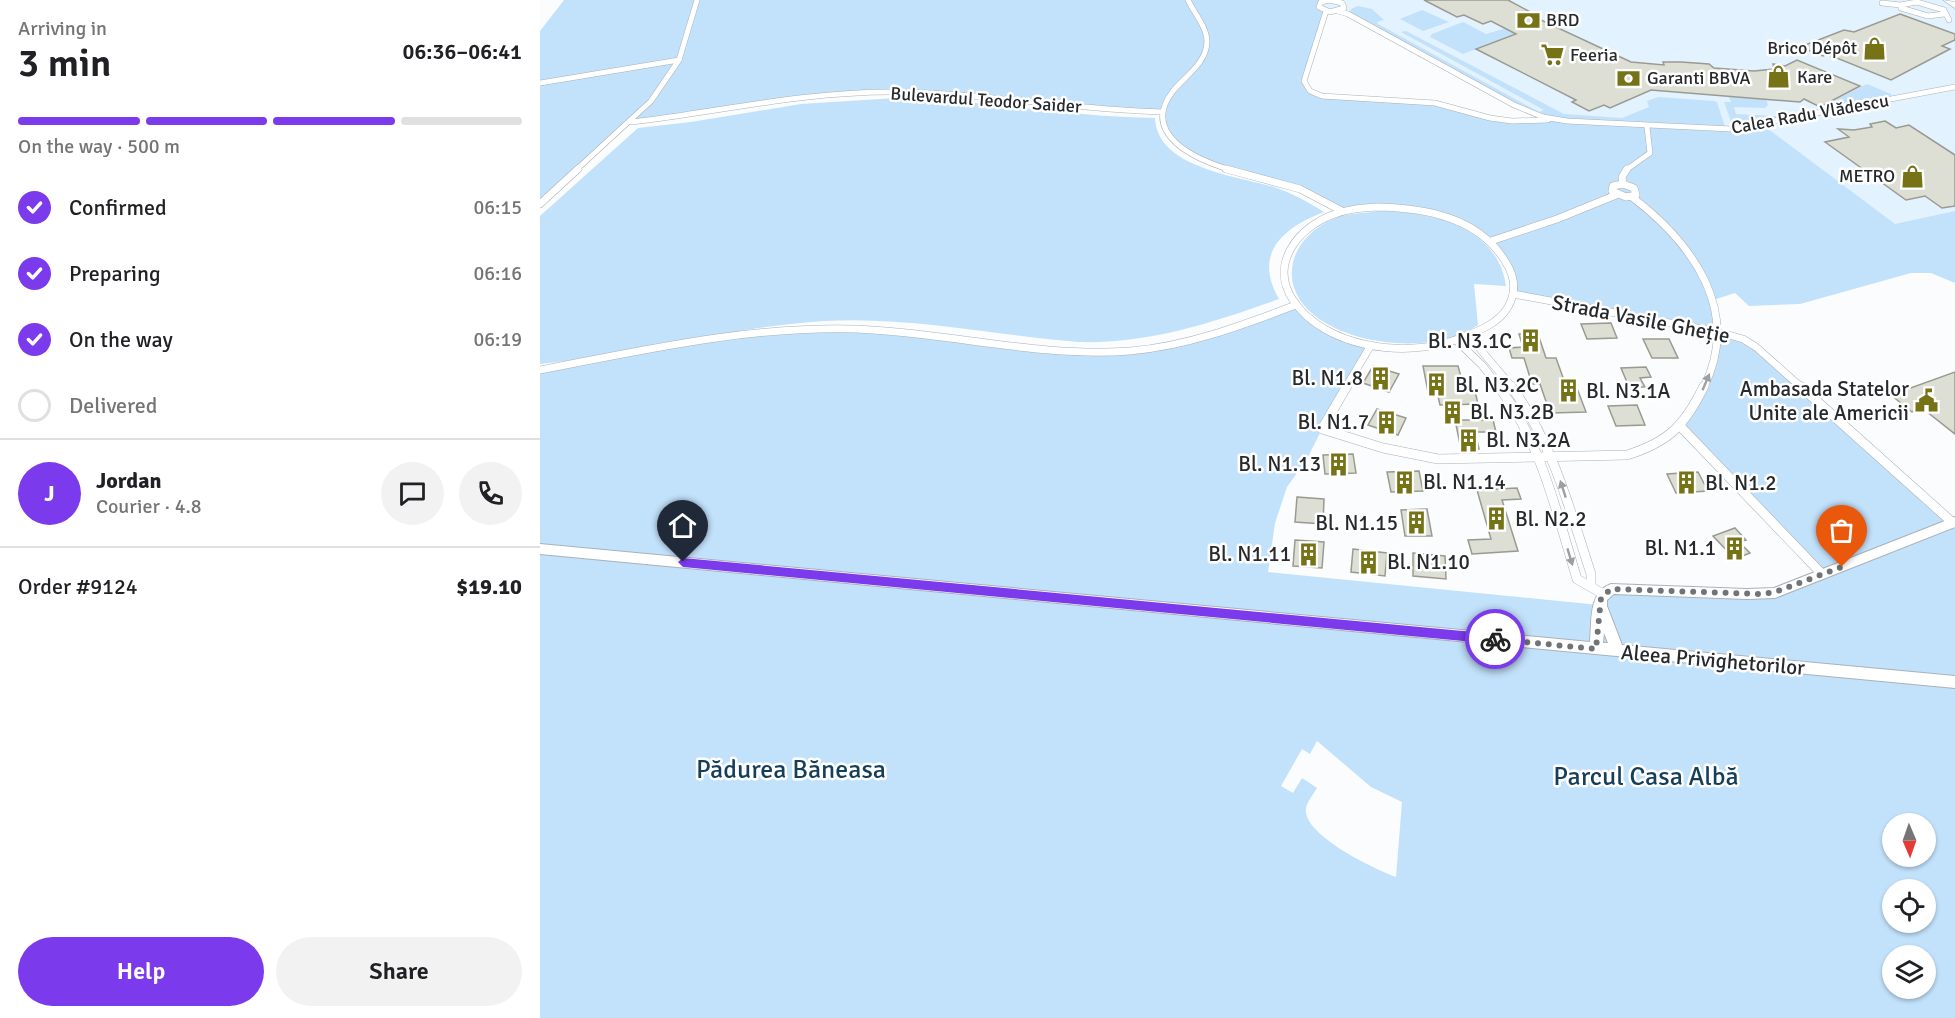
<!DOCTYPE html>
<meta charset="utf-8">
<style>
:root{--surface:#fff;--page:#f2f2f2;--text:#202124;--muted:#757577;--line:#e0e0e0;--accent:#7c3aed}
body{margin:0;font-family:Signika,sans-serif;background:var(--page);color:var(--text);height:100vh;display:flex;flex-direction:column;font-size:22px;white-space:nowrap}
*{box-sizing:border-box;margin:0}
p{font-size:20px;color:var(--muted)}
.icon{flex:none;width:33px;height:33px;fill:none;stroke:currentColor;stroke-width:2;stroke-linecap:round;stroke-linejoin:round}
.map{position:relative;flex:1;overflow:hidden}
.sheet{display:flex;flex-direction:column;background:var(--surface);width:540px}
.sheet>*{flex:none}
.needle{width:39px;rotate:178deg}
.buttons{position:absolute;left:1342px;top:813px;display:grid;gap:12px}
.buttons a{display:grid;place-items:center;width:54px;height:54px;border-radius:50%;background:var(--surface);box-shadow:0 2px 4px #0004;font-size:30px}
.pin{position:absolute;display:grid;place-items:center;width:51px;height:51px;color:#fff;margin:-62px -26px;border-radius:50% 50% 50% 0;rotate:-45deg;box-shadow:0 0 6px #0007}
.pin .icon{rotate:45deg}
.courier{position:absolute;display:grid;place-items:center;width:60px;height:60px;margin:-30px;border:4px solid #7c3aed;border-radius:50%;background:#fff;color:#222;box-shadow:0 2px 8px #0007}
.head em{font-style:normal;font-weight:600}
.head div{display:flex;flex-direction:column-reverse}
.head{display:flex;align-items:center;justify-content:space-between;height:102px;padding:0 18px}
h1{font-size:39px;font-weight:600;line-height:45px}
.bar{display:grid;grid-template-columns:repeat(4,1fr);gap:9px 6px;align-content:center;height:72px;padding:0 18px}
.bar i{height:8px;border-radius:4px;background:var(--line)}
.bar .selected{background:var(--accent)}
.bar p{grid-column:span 4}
.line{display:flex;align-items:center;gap:15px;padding:0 18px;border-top:2px solid var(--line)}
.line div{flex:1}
.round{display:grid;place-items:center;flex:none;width:63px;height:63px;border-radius:32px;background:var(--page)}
ol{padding:0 18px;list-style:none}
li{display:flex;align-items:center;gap:18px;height:66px}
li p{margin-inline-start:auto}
li .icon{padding:6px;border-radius:50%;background:var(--accent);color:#fff;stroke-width:4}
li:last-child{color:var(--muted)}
li i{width:33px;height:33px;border:3px solid var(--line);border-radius:50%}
.cta{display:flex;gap:12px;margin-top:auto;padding:12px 18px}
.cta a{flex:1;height:69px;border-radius:36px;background:var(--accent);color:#fff;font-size:24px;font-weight:600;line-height:69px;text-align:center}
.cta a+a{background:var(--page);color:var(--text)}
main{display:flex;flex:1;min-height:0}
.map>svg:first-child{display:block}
.built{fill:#e2f2ff}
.green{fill:#c2e1fb;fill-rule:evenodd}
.building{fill:#dedfd4;stroke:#9a9a90;stroke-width:1.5}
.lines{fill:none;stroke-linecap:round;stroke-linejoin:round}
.minor-far2-casing{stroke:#a9b2b9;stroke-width:6}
.minor-far1-casing{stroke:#a9b2b9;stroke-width:8}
.minor-casing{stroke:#a9b2b9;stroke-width:10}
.tertiary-casing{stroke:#a9b2b9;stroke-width:2}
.trunk-casing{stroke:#a9b2b9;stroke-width:1}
.minor-far2{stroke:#fff;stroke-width:5}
.minor-far1{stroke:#fff;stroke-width:7}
.minor{stroke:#fff;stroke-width:9}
.tertiary{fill:#fff;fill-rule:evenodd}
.trunk{fill:#fff;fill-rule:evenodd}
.oneway{fill:#9e9fa0}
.route{fill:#7c3aed}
.done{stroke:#717476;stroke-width:6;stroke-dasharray:0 10.8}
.labels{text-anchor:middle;stroke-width:5;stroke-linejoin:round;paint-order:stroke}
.far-poi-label{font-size:18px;fill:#272a2d;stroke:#fff;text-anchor:start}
.far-street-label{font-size:18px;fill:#272a2d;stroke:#fff}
.street-label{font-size:21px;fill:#272a2d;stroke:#fff}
.poi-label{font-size:21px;fill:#272a2d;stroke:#fff;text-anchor:end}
.near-park-label{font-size:26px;fill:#153e5b;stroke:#fff}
</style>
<main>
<section class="sheet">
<div class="head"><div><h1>3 min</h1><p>Arriving in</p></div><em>06:36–06:41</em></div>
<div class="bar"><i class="selected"></i><i class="selected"></i><i class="selected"></i><i></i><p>On the way · 500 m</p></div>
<ol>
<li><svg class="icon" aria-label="check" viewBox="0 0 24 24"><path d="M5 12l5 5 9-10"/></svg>Confirmed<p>06:15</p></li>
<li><svg class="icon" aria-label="check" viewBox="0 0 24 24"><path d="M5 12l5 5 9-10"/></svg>Preparing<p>06:16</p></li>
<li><svg class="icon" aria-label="check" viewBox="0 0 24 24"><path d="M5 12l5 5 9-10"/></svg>On the way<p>06:19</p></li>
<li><i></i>Delivered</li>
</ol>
<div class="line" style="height:108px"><b class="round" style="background:var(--accent);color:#fff">J</b><div><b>Jordan</b><p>Courier · 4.8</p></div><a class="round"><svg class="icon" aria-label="chat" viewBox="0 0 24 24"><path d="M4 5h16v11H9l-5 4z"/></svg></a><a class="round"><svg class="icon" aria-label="phone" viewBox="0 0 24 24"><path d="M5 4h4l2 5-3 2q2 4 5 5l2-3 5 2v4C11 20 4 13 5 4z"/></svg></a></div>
<div class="line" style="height:78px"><div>Order #9124</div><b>$19.10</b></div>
<div class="cta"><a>Help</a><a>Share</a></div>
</section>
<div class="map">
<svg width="1415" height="1018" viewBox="0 0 1415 1018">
<rect width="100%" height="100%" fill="#fafcfd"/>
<!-- built -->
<path class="built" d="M 792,0 L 1406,0 L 1415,6 L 1415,211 L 1355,225 L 1223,125 L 1191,129 L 990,112 L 801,10 L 786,11 L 780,3 Z"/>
<!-- green -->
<g class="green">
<path d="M 24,0 L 792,0 L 778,5 L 790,12 L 785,18 L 764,81 L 774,93 L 878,102 L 950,118 L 1161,129 L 1223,125 L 1355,224 L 1415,211 L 1415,283 L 1391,273 L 1371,273 L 1260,304 L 1209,306 L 1195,293 L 1173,300 L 1178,332 L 1203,339 L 1415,522 L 1415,1018 L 0,1018 L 0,370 L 186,337 L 314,329 L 541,352 L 633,344 L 756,305 L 791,331 L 831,345 L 782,429 L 767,459 L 747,487 L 735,523 L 728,572 L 1059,605 L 1066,591 L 1221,594 L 1282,574 L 1141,427 L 1167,380 L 1177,332 L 973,294 L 974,289 L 963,255 L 921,222 L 859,207 L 802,211 L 776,196 L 665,162 L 629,134 L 622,112 L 425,96 L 317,93 L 92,122 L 0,204 L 0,31 ZM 777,741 L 831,787 L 862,802 L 856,877 C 835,869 762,835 766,808 C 767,802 774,793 777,788 L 762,778 L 753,793 L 741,786 L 762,749 L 770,754 ZM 1353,824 L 1386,824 L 1386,856 L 1353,856 ZM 1353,890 L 1386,890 L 1386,922 L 1353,922 ZM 1353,956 L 1386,956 L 1386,988 L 1353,988 Z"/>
<path d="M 818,6 L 832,9 L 844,20 L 837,22 L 838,24 L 999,112 L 1004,110 L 861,32 L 866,31 L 1024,114 L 1082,118 L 1109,107 L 1107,101 L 1118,97 L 1174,101 L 1177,102 L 1185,127 L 1018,119 L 986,108 L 810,13 L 811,9 Z"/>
<path d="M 882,10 L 909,22 L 883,31 L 860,19 Z"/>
<path d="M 923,22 L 946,34 L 973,26 L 983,31 L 923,54 L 890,37 L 892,34 Z"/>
<path d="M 1327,84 L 1351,94 L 1352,97 L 1274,111 Z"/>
<path d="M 1189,97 L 1226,99 L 1228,105 L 1225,108 L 1194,107 L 1196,114 L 1234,116 L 1243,115 L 1247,118 L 1195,127 L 1192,124 L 1184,102 L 1191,102 Z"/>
<path d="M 356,98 C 443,100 529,117 615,118 C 617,168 697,176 734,187 C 752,193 768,202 784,212 C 742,228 713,254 739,299 C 672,323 609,344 538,342 C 453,335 369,316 284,321 C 187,327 95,355 0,364 L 0,216 L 98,128 L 151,122 L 261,104 Z"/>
<path d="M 838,211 C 889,211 958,226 966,286 L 934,284 L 938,325 C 896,356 797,347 763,304 C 734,266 766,224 806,215 C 817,213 828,213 838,211 Z"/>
</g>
<!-- building -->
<g class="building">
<path d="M 884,0 L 968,0 L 992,13 L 988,14 L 1091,62 L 1124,65 L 1123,62 L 1141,62 L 1169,64 L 1174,68 L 1214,71 L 1234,69 L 1233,64 L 1245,66 L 1257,60 L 1320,86 L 1280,107 L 1264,99 L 1260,102 L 1111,90 L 1070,108 L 1064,105 L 1049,111 L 1032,102 L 1036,100 L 936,49 L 976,34 L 951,21 L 943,24 L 924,15 L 917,17 Z"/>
<path d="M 1360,14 L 1415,34 L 1415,40 L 1402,46 L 1410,49 L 1351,80 L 1287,54 L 1283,56 L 1260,47 L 1304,30 L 1314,32 Z"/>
<path d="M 1345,121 L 1356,128 L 1369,125 L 1415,155 L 1415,206 L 1402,208 L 1385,196 L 1366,200 L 1285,142 L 1309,137 L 1298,129 L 1314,130 L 1332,127 L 1330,124 Z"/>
<path d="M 1071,323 L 1077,338 L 1047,339 L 1041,324 Z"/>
<path d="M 979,334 L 998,334 L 1006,358 L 1016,358 L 1025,383 L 1035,383 L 1046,412 L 1010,413 L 1000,384 L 992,384 L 984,358 L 972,358 L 969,348 L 983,347 Z"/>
<path d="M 1103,339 L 1129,339 L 1138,358 L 1112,358 Z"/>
<path d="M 833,366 L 859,374 L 849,392 L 823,383 Z"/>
<path d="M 883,366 L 918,366 L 925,391 L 935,391 L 938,404 L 900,405 L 897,392 L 888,392 Z"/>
<path d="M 1106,367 L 1111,377 L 1100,378 L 1105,387 L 1089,387 L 1081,368 Z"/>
<path d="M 1415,372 L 1415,434 L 1382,408 L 1372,412 L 1351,395 Z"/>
<path d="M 1097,405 L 1105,425 L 1076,426 L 1068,406 Z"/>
<path d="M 837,409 L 866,418 L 858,435 L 828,425 Z"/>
<path d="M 915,420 L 953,420 L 956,432 L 935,432 L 939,449 L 921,449 Z"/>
<path d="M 813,454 L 816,473 L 785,474 L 783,455 Z"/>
<path d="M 879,471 L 883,491 L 851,492 L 847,472 Z"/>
<path d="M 1158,472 L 1168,491 L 1136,493 L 1127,474 Z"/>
<path d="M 977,488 L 981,499 L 962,500 L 978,551 L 932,554 L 928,540 L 951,539 L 937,490 Z"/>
<path d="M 757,497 L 784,499 L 783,524 L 755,522 Z"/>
<path d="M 887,509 L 892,536 L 865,536 L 861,510 Z"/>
<path d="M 1195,528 L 1206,540 L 1199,542 L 1210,553 L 1195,559 L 1173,536 Z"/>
<path d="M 755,540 L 784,542 L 782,568 L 753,566 Z"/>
<path d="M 813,549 L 847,553 L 845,576 L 811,572 Z"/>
<path d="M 873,553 L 905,556 L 906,579 L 873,576 Z"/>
</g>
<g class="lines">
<defs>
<g id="minor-far2">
<path d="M 648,0 C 654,13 667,27 667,42 C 666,64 645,76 633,91 C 599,135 657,160 691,170"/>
<path d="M 790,0 L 802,3 L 804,8 L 790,12 L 779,7 L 781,2 Z"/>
<path d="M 1342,3 L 1360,5 L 1377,2 L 1404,10 L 1409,20"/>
<path d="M 1361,8 L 1388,16 L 1404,14"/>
<path d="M 786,11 L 764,81 L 770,91 L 782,96 L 895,103 L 950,118 L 972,121 L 1008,120"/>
<path d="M 798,11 L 808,14 L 974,105 L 1003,117 L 1027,121 L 1191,129 L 1415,87"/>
<path d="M 0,83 L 139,60"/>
<path d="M 92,122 C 178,112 263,92 350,92 C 441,92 531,110 622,112"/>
<path d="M 36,170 L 111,101 L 139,60 L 157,0"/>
<path d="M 1086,170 L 1110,153 L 1107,127"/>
</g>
<g id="minor-far1">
<path d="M 686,169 L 760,189 L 802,211"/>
<path d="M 1083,184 L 1082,177 L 1087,169"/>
<path d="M 1083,184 L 1094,188 L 1096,195 L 1086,197 L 1072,191 L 1073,186 Z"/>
<path d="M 1092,197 C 1152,243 1202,310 1164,387"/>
<path d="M 0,204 L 38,169"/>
<path d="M 837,207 C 885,208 938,217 965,261 C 975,276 977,291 968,307 C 958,325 933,333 915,340 C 864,358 785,348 753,300 C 729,264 758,228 792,215 C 807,209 822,208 837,207 Z"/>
<path d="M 951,241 L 1017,219 L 1076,195"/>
<path d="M 973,294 L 1178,332 L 1203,339 L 1216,347 L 1261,387"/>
<path d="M 929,336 L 972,387"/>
<path d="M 917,341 L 942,365 L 959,387"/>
<path d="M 0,370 C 104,350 208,326 315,329 C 407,332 498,358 590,351 C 648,346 703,325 756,305"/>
<path d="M 806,387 L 831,345"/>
</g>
<g id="minor">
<path d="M 807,386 L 782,429 L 843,448 L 898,459 L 1087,455 C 1129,442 1145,425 1164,386"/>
<path d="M 958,386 C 1001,441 1017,514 1037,579 L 1063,594"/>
<path d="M 971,386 C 1013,444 1029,507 1051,574 L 1051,585"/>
<path d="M 1260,386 L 1413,523"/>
<path d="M 1141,427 L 1282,574"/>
</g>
<path id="tertiary" d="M 1415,517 L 1415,527 L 1235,598 L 1207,599 L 1074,594 L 1067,600 L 1067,606 L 1082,645 L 1415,676 L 1415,688 L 0,554 L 0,544 L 1050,642 C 1052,622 1048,592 1071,584 L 1207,589 L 1234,588 ZM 1064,633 L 1068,643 L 1063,643 Z"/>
<path id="trunk" d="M 1403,0 L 1415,2 L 1415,8 Z"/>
</defs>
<!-- minor-far2 casing -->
<use href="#minor-far2" class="minor-far2-casing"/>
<!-- minor-far1 casing -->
<use href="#minor-far1" class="minor-far1-casing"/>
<!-- minor casing -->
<use href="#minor" class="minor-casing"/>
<!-- tertiary casing -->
<use href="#tertiary" class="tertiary-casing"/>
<!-- trunk casing -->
<use href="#trunk" class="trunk-casing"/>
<!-- minor-far2 -->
<use href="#minor-far2" class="minor-far2"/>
<!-- minor-far1 -->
<use href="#minor-far1" class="minor-far1"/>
<!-- minor -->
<use href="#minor" class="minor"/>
<!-- tertiary -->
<use href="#tertiary" class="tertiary"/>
<!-- trunk -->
<use href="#trunk" class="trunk"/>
</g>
<!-- one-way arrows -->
<defs><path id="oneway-solid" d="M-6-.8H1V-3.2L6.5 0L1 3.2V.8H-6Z" transform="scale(1.5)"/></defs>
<g class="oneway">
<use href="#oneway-solid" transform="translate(1166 382) rotate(-67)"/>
<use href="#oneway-solid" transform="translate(1023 489) rotate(-108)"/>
<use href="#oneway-solid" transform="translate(1030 557) rotate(73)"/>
</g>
<!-- route -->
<path class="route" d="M 143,558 L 955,634 L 961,639 L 955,644 L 143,567 L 138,562 Z"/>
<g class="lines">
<!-- done -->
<path class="done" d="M 955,639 L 1056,649 L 1061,598 L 1071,589 L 1221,594 L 1235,592 L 1302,567"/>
</g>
<!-- icons -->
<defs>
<symbol id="bank-bare" viewBox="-9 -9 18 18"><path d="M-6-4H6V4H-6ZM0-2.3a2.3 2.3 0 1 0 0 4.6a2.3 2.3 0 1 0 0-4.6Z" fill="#767316" stroke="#fff" stroke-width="2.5" paint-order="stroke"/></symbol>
<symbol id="shop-bare" viewBox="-9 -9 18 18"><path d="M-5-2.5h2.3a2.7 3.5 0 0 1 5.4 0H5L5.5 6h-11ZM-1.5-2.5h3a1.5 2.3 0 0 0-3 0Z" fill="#767316" stroke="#fff" stroke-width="2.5" paint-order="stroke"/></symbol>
<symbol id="supermarket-bare" viewBox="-9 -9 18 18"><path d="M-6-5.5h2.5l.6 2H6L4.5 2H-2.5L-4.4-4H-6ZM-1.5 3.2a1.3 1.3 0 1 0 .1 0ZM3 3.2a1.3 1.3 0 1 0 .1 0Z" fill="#767316" stroke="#fff" stroke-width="2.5" paint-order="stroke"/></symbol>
<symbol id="building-bare" viewBox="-9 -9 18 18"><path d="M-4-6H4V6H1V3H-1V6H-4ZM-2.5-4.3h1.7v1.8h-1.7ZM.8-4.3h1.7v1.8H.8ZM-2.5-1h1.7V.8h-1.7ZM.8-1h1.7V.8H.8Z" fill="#767316" stroke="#fff" stroke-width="2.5" paint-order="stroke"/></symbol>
<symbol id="civic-bare" viewBox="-9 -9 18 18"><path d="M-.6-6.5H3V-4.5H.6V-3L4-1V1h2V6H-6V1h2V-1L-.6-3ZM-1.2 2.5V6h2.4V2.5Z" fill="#767316" stroke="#fff" stroke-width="2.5" paint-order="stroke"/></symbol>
</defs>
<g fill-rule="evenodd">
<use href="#bank-bare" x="972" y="4" width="33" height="33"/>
<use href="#shop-bare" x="1318" y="32" width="33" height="33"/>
<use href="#supermarket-bare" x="996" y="38" width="33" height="33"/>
<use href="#shop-bare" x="1222" y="60" width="33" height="33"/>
<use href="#bank-bare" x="1072" y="62" width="33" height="33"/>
<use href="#shop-bare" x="1356" y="160" width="33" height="33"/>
<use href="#building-bare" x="974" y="324" width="33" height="33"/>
<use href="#building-bare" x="824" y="362" width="33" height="33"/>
<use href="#building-bare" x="880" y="368" width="33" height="33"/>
<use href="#building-bare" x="1012" y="374" width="33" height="33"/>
<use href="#civic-bare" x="1370" y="384" width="33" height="33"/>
<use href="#building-bare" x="896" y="396" width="33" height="33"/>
<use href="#building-bare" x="830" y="406" width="33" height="33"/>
<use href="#building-bare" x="912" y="424" width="33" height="33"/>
<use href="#building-bare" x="782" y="448" width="33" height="33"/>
<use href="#building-bare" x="848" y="466" width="33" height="33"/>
<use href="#building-bare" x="1130" y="466" width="33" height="33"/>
<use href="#building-bare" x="940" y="502" width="33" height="33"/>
<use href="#building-bare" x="860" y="506" width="33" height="33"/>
<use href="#building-bare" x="1178" y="532" width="33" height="33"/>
<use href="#building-bare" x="752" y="538" width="33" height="33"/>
<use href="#building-bare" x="812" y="546" width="33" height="33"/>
</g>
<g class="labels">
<!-- far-poi labels -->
<g class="far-poi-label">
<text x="1006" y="26">BRD</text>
<text x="1317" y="54" text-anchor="end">Brico Dépôt</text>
<text x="1030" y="61">Feeria</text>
<text x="1257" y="83">Kare</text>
<text x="1107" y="84">Garanti BBVA</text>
<text x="1355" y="182" text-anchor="end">METRO</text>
</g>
<!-- far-street labels -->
<g class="far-street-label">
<text transform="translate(446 100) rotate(4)" y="6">Bulevardul Teodor Saider</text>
<text transform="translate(1270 114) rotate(-10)" y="6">Calea Radu Vlădescu</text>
</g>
<!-- street labels -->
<g class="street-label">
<text transform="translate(1101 319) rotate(11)" y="7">Strada Vasile Gheție</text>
<text transform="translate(1173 660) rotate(5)" y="7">Aleea Privighetorilor</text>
</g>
<!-- poi labels -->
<g class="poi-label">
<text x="972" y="348">Bl. N3.1C</text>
<text x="823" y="385">Bl. N1.8</text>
<text x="915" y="392" text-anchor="start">Bl. N3.2C</text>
<text x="1369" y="396">Ambasada Statelor<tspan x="1369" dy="24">Unite ale Americii</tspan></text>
<text x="1046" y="398" text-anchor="start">Bl. N3.1A</text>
<text x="930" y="419" text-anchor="start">Bl. N3.2B</text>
<text x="829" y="429">Bl. N1.7</text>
<text x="946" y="447" text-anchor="start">Bl. N3.2A</text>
<text x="781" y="471">Bl. N1.13</text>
<text x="883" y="489" text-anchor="start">Bl. N1.14</text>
<text x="1165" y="490" text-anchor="start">Bl. N1.2</text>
<text x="975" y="526" text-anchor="start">Bl. N2.2</text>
<text x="858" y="530">Bl. N1.15</text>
<text x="1176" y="555">Bl. N1.1</text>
<text x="751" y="561">Bl. N1.11</text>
<text x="847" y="569" text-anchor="start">Bl. N1.10</text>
</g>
<!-- near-park labels -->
<g class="near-park-label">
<text x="251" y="778">Pădurea Băneasa</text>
<text x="1106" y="785">Parcul Casa Albă</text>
</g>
</g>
</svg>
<div class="buttons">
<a><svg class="needle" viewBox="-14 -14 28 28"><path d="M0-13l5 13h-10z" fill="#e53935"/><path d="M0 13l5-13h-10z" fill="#757577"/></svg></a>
<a><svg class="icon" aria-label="locate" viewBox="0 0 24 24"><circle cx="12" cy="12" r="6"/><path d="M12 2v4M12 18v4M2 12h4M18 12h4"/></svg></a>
<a><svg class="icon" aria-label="layers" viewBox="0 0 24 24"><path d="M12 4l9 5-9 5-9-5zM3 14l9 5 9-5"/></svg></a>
</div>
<div class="pin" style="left:1302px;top:567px;background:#ea580c"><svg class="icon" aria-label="bag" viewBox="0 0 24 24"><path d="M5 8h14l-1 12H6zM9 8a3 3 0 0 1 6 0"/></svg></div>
<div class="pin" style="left:143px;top:562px;background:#1f2937"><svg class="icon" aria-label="home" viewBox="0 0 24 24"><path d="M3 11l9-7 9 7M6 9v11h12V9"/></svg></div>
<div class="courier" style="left:955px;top:639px"><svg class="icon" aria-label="bike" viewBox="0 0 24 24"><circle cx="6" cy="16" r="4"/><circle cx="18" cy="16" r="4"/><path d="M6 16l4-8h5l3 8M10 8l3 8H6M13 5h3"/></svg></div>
</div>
</main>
